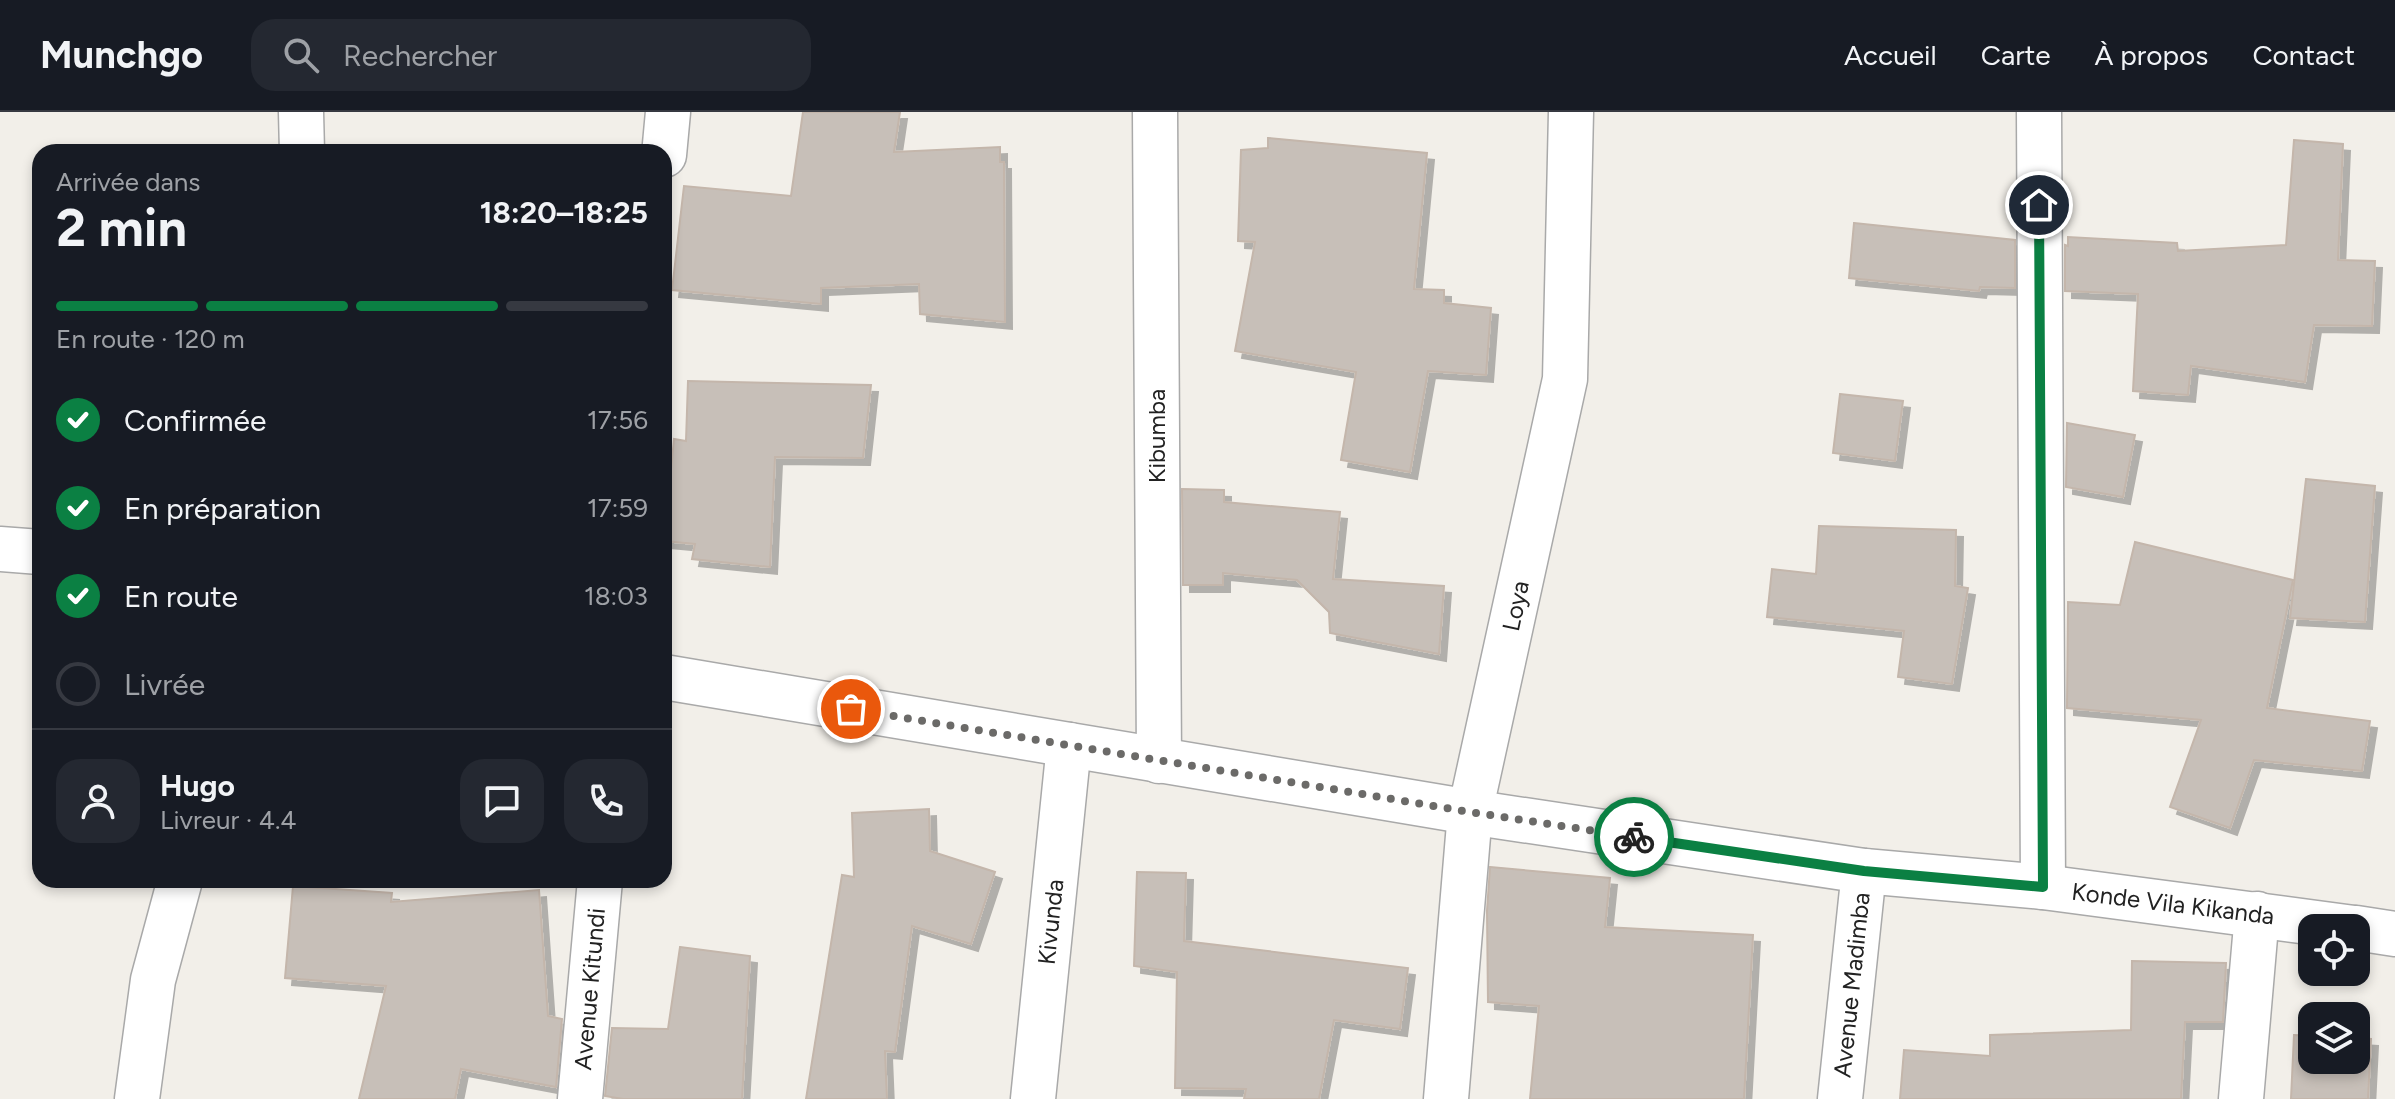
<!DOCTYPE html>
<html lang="fr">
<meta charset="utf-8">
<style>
:root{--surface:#171b24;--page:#242831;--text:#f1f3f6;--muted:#9ea1a6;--line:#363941;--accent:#0b8043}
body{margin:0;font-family:Figtree,sans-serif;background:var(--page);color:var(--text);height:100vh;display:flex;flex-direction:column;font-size:30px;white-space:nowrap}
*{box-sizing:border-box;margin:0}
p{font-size:26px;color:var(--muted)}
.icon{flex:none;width:44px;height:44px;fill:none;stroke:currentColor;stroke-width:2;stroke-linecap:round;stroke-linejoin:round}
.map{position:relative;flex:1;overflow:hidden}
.drawer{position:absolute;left:32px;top:32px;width:640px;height:744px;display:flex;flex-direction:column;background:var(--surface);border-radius:24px;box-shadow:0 4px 12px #0003}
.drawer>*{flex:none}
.fabs{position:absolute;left:2298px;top:802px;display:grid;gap:16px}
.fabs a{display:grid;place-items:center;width:72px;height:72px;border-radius:16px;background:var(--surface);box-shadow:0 4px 12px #0003;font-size:40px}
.pin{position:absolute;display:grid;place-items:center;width:68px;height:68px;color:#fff;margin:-34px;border:4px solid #fff;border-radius:50%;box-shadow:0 2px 8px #0007}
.courier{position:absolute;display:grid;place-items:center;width:80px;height:80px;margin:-40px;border:6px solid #0b8043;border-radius:50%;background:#fff;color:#222;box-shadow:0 2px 10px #0007}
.summary em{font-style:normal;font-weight:700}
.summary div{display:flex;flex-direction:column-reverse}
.summary{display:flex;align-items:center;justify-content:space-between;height:136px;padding:0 24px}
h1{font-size:52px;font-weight:700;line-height:60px}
.bar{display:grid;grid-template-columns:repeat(4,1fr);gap:12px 8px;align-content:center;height:96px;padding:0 24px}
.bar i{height:10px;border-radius:6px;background:var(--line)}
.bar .selected{background:var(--accent)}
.bar p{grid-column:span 4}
.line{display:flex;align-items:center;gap:20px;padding:0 24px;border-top:2px solid var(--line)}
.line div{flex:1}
.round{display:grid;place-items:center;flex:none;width:84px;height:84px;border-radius:24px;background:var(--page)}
ol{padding:0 24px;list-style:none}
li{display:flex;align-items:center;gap:24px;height:88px}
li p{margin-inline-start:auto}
li .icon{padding:8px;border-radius:50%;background:var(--accent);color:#fff;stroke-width:4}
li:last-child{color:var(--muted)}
li i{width:44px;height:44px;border:4px solid var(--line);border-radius:50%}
header{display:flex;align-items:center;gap:48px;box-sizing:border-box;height:112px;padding:0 40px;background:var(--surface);border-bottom:2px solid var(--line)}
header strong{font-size:38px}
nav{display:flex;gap:44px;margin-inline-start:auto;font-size:28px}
.search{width:560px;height:72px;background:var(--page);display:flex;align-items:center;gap:20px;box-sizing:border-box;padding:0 28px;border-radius:24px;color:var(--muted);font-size:30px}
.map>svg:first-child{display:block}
.building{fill:#c7bfb8;stroke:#c4b6ab;stroke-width:2;filter:url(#shadow)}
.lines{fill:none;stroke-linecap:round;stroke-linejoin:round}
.minor-casing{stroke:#a9a9a9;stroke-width:47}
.minor{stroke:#fff;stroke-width:44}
.done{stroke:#6b6a68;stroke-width:8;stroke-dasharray:0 14.4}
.route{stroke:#0b8043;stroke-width:10}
.labels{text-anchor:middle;stroke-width:6;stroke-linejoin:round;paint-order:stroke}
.street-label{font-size:24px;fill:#222;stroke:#fff}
</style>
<header>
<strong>Munchgo</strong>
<div class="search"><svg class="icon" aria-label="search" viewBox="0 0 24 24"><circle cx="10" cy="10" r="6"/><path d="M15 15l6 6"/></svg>Rechercher</div>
<nav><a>Accueil</a><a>Carte</a><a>À propos</a><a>Contact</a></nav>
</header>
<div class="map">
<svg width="2395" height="987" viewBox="0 0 2395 987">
<defs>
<filter id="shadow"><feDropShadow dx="7" dy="7" stdDeviation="0" flood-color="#0004"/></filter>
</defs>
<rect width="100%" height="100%" fill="#f2efe9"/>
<!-- building -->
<g class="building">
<path d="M 803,0 L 900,0 L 894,40 L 1000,35 L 1000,50 L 1004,50 L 1005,210 L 920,202 L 919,172 L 821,176 L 821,192 L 672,178 L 684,74 L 791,84 Z"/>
<path d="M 1268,26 L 1427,41 L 1414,177 L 1444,178 L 1444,191 L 1491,196 L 1486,263 L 1428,259 L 1410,360 L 1341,348 L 1356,260 L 1235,239 L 1255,130 L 1238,129 L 1241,38 L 1268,36 Z"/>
<path d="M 2294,28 L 2343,32 L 2338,148 L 2375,149 L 2372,214 L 2314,213 L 2305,270 L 2191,254 L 2188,283 L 2133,279 L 2138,182 L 2065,179 L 2065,133 L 2068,134 L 2068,125 L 2177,131 L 2178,139 L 2286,133 Z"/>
<path d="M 1854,111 L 2015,128 L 2015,176 L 1980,175 L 1979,179 L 1849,166 Z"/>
<path d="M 688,269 L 871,273 L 863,346 L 775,345 L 770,455 L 692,447 L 695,432 L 664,429 L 674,327 L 686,329 Z"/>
<path d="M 1840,282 L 1903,289 L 1895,349 L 1833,341 Z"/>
<path d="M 2067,311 L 2135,323 L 2123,385 L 2066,375 Z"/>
<path d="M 2306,367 L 2375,374 L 2365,510 L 2290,506 Z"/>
<path d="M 1182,377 L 1224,378 L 1224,390 L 1340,400 L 1333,467 L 1444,474 L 1439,542 L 1330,521 L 1329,500 L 1297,468 L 1223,461 L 1223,473 L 1183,473 Z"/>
<path d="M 1819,414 L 1956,418 L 1955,474 L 1968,476 L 1952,572 L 1898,565 L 1904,519 L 1767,505 L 1772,457 L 1816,462 Z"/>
<path d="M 2135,430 L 2293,468 L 2267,596 L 2370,609 L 2362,659 L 2254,648 L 2230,716 L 2170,695 L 2201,608 L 2067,596 L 2068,490 L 2120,493 Z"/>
<path d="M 929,697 L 930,739 L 995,760 L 971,832 L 912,814 L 895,940 L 885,939 L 887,987 L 806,987 L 842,763 L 854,765 L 852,701 Z"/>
<path d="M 1490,755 L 1610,766 L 1605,815 L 1753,823 L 1744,987 L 1530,987 L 1539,894 L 1488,890 L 1487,799 Z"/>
<path d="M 1137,760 L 1186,761 L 1184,829 L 1408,856 L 1400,917 L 1334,908 L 1319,987 L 1244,987 L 1246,977 L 1175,976 L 1177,860 L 1134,854 Z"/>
<path d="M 293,774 L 392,781 L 391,790 L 539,778 L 548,904 L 562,907 L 556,975 L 461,957 L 455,987 L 359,987 L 386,874 L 285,866 Z"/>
<path d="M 680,835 L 750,844 L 742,987 L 623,987 L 605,984 L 612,916 L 668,917 Z"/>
<path d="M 2132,849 L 2226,851 L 2223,910 L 2185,910 L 2181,987 L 1900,987 L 1904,938 L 1990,944 L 1990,923 L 2131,918 Z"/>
<path d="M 2294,923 L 2312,924 L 2312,948 L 2356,948 L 2356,926 L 2371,927 L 2368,987 L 2291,987 Z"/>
</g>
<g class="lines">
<defs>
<g id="minor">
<path d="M 301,0 L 302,40"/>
<path d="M 1155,0 L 1159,649"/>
<path d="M 2039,0 L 2043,775"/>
<path d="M 664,43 L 668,0"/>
<path d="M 0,437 L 40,440"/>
<path d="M 664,565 L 1470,700 L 1864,759 L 2043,775 L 2354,816"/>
<path d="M 2356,816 L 2395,822"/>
<path d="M 137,987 L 153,868 L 180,768"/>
<path d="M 580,987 L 600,768"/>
<path d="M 1033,987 L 1069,633"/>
<path d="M 1446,987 L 1470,700 L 1565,267 L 1571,0"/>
<path d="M 1840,987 L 1864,759"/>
<path d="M 2241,987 L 2257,802"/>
</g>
</defs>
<!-- minor casing -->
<use href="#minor" class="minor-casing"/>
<!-- minor -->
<use href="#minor" class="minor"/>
</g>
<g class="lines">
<!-- done -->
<path class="done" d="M 851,597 L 1470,700 L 1634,725"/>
<!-- route -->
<path class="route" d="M 1634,725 L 1864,759 L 2043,775 L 2039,93"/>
</g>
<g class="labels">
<!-- street labels -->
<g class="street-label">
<text transform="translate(1157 324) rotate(-90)" y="8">Kibumba</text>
<text transform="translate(1516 494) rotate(-78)" y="8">Loya</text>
<text transform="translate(2173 792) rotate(7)" y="8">Konde Vila Kikanda</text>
<text transform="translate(1051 810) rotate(-84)" y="8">Kivunda</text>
<text transform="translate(1852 873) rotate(-84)" y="8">Avenue Madimba</text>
<text transform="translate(590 877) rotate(-85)" y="8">Avenue Kitundi</text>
</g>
</g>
</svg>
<div class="fabs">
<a><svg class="icon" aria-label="locate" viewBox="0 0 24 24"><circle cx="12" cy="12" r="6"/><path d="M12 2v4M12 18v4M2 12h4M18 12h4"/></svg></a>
<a><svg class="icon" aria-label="layers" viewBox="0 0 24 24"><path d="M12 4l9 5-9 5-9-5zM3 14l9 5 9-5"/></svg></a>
</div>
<div class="pin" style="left:851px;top:597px;background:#ea580c"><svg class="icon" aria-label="bag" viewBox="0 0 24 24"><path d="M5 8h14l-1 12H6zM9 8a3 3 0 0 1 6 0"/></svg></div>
<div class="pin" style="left:2039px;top:93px;background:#1f2937"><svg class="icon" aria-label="home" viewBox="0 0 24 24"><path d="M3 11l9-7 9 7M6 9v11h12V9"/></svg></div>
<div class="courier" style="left:1634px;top:725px"><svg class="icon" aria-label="bike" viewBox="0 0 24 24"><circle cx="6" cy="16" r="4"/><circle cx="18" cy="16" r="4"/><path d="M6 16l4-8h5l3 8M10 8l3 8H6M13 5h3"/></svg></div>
<section class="drawer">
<div class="summary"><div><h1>2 min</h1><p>Arrivée dans</p></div><em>18:20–18:25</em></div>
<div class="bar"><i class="selected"></i><i class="selected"></i><i class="selected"></i><i></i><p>En route · 120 m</p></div>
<ol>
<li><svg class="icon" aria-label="check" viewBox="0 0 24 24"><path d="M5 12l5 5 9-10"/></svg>Confirmée<p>17:56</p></li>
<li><svg class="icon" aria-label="check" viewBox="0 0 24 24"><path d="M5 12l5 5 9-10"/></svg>En préparation<p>17:59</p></li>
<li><svg class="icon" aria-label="check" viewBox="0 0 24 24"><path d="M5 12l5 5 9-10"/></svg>En route<p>18:03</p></li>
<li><i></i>Livrée</li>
</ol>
<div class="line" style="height:144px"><a class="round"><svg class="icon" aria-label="person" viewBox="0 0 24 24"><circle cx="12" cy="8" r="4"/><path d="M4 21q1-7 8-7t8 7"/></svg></a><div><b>Hugo</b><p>Livreur · 4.4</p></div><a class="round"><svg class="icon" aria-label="chat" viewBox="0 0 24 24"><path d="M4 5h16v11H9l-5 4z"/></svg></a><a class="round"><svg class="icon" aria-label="phone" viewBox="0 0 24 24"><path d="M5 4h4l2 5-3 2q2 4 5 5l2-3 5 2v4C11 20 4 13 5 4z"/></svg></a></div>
</section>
</div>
